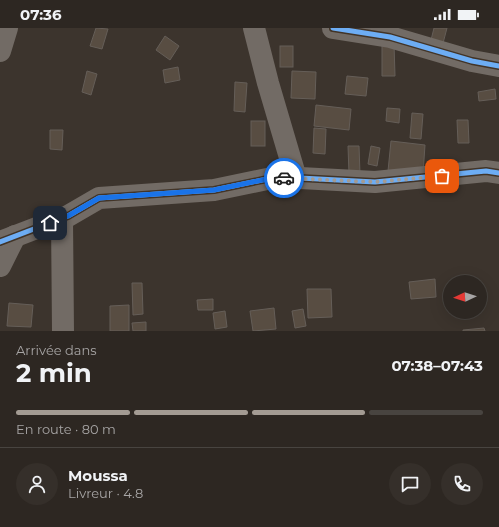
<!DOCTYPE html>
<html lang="fr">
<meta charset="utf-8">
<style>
:root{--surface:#2d2722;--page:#352f2a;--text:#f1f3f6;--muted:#a7a5a5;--line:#484440;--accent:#a39b93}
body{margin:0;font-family:Montserrat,sans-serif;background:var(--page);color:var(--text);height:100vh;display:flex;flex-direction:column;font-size:15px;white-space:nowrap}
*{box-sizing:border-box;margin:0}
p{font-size:13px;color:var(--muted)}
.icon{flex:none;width:22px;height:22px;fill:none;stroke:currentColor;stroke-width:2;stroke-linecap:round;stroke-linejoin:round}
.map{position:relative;height:303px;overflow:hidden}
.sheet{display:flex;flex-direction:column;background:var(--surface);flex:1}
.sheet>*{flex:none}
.needle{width:26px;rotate:266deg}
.fabs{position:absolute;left:443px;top:247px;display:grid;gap:8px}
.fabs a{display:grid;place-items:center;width:44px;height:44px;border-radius:50%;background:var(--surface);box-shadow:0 4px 16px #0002,0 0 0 1px var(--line);font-size:20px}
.pin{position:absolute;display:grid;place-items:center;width:34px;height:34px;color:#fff;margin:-17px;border-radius:8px;box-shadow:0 2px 6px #0006}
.courier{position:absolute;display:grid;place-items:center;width:40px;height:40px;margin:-20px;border:3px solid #1a73e8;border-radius:50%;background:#fff;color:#222;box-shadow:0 1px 5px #0007}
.overview em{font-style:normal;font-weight:700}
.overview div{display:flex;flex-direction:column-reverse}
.overview{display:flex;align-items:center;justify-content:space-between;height:68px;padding:0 16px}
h1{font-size:26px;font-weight:700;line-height:30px}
.bar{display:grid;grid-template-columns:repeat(4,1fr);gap:6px 4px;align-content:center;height:48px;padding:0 16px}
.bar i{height:5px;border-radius:3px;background:var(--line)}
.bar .selected{background:var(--accent)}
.bar p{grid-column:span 4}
.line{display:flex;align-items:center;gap:10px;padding:0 16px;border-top:1px solid var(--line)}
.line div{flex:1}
.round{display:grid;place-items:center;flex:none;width:42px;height:42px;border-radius:21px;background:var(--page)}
.status{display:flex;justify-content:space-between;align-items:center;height:28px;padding:0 20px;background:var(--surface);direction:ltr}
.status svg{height:11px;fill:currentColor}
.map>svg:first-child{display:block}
.building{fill:#584d42;stroke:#655e58}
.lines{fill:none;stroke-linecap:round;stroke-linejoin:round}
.minor{stroke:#726b65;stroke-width:22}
.cycleway-casing{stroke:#423427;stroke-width:8}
.cycleway{stroke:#6dadf4;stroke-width:5}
.done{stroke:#a39b93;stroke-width:4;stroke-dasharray:0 7.2}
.route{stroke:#1a73e8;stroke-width:5}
</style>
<div class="status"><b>07:36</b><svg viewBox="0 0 49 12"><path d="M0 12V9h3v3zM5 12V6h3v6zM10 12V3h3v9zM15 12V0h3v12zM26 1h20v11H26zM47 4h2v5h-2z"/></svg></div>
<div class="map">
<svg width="499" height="303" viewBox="0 0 499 303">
<rect width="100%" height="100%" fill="#3c342d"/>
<!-- building -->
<g class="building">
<path d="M 96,0 L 108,1 L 102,21 L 90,18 Z"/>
<path d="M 434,0 L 447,0 L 442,19 L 430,16 Z"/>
<path d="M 165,8 L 179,18 L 170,32 L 156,22 Z"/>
<path d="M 394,16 L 395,48 L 382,48 L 382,17 Z"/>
<rect x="280" y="18" width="13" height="21"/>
<path d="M 178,39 L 180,52 L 165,55 L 163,42 Z"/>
<path d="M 87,43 L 97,46 L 91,67 L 82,64 Z"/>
<path d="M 292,43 L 316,44 L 315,71 L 291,70 Z"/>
<path d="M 347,48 L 368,50 L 366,68 L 345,66 Z"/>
<path d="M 235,54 L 247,55 L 245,84 L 234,83 Z"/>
<path d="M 495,61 L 496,71 L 479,73 L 478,64 Z"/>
<path d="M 316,77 L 351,81 L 349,102 L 314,98 Z"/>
<path d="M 387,80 L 400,81 L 399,95 L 386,93 Z"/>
<path d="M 412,85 L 423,86 L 421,111 L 410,110 Z"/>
<path d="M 457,92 L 468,92 L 469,115 L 458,115 Z"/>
<rect x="251" y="93" width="14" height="25"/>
<path d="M 314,100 L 326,101 L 325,126 L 313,125 Z"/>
<path d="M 50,102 L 63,102 L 62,122 L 50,121 Z"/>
<path d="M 391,113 L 425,117 L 423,146 L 388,143 Z"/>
<path d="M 348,118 L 359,118 L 360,146 L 349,146 Z"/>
<path d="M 371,118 L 380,120 L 377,138 L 368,136 Z"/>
<path d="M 473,250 L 474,254 L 452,254 Z"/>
<path d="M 435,251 L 436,269 L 411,271 L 409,254 Z"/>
<path d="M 132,255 L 142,255 L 143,286 L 133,287 Z"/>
<path d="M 307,261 L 331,261 L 332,289 L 308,290 Z"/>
<path d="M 213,271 L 213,282 L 198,282 L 197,272 Z"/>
<path d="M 9,275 L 33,277 L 31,299 L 7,298 Z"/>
<path d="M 129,277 L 129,303 L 110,303 L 110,278 Z"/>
<path d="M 274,280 L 276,301 L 253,303 L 250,283 Z"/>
<path d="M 303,281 L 306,298 L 295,300 L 292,283 Z"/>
<path d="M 225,283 L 227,299 L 215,301 L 213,285 Z"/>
<path d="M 146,294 L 146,303 L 133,303 L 132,295 Z"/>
<path d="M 484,300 L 485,303 L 463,303 L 463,302 Z"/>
</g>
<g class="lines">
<!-- minor -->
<g class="minor">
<path d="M 254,0 L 268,55 L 296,150"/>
<path d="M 333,0 L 390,9 L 472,33 L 499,38"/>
<path d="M 0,23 L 7,0"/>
<path d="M 62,191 L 63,303"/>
<path d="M 0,214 L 68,188 L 99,170 L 214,162 L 272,150 L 300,150 L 375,154 L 486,143 L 499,145"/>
<path d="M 0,238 L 15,208"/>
</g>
<defs>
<g id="cycleway">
<path d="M 333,0 L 390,9 L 472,33 L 499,38"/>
<path d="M 0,214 L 68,188 L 99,170 L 214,162 L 272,150 L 300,150 L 375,154 L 486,143 L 499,145"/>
</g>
</defs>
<!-- cycleway casing -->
<use href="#cycleway" class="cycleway-casing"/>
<!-- cycleway -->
<use href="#cycleway" class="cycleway"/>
</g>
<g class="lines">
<!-- done -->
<path class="done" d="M 284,150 L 375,154 L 442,148"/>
<!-- route -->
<path class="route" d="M 50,195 L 68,188 L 99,170 L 214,162 L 272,150 L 284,150"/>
</g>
</svg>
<div class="fabs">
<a><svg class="needle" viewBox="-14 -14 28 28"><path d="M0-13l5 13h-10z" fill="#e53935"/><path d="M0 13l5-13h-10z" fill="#a7a5a5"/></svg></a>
</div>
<div class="pin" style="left:442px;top:148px;background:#ea580c"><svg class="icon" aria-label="bag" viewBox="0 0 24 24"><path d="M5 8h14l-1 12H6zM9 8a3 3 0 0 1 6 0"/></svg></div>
<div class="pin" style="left:50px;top:195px;background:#1f2937"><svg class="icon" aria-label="home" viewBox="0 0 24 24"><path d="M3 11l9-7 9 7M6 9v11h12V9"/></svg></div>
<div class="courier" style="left:284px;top:150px"><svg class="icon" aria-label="car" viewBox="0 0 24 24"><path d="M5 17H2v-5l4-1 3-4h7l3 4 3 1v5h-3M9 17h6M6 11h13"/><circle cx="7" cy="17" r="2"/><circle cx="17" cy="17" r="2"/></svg></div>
</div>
<section class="sheet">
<div class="overview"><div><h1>2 min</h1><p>Arrivée dans</p></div><em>07:38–07:43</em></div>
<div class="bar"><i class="selected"></i><i class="selected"></i><i class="selected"></i><i></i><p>En route · 80 m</p></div>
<div class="line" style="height:72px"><a class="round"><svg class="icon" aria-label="person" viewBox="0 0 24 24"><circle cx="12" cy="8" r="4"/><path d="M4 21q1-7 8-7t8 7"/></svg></a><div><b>Moussa</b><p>Livreur · 4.8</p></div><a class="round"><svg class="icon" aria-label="chat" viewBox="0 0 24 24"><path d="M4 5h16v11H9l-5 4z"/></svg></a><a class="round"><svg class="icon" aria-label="phone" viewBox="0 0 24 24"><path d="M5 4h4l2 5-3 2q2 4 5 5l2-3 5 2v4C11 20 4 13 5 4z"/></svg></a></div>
</section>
